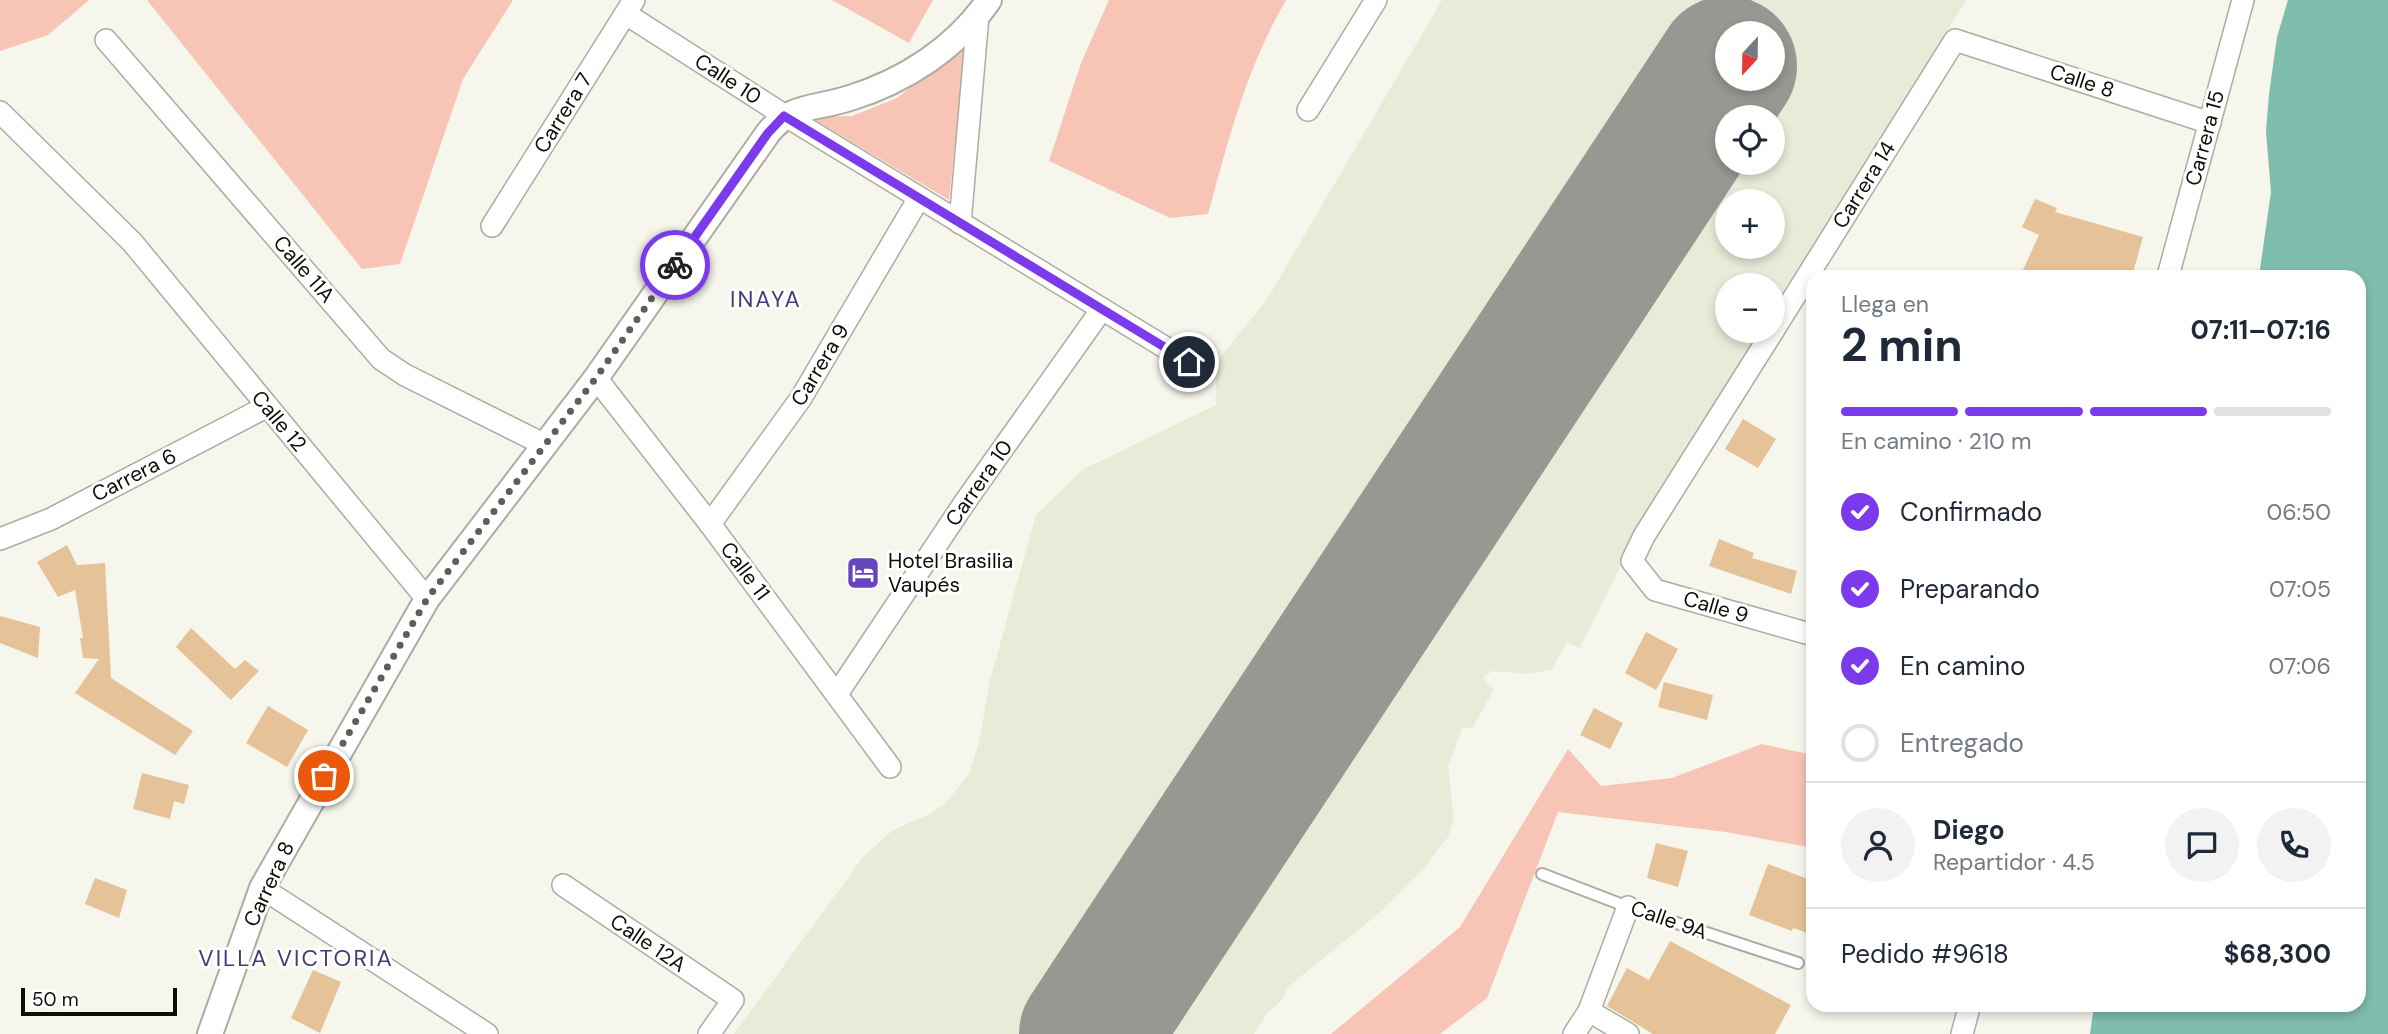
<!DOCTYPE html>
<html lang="es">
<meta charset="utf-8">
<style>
:root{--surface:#fff;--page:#f2f2f3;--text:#1f2937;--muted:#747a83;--line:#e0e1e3;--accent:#7c3aed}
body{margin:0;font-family:"DM Sans",sans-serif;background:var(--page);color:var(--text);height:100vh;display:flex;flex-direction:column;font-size:26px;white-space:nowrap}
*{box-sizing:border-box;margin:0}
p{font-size:23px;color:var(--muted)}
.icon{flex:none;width:38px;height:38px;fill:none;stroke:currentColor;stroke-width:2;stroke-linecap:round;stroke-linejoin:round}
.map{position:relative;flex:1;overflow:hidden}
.side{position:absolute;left:1806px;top:270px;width:560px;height:742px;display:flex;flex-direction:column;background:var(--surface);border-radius:21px;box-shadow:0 4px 10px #0003}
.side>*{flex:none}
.needle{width:46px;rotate:202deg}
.buttons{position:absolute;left:1715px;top:21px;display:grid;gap:14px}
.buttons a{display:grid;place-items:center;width:70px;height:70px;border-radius:50%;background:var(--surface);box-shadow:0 4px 10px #0003;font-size:35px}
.scale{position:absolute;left:21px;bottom:18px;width:156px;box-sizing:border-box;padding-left:7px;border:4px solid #0d0d0a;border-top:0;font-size:19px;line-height:24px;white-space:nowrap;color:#0d0d0a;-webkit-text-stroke:5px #fffffe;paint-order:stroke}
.pin{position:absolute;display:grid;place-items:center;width:60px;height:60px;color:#fff;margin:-30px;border:4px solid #fff;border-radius:50%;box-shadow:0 2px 7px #0007}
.courier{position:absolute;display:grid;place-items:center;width:70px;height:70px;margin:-35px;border:5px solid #7c3aed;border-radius:50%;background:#fff;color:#222;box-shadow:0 2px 9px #0007}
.overview em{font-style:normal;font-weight:700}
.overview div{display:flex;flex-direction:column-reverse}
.overview{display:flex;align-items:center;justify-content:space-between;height:119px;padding:0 35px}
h1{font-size:46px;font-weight:700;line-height:52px}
.bar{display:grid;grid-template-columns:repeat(4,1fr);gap:10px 7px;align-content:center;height:84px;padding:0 35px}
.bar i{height:9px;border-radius:5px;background:var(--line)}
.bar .current{background:var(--accent)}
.bar p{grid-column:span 4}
.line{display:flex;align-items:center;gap:18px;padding:0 35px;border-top:2px solid var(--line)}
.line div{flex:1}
.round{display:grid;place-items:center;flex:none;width:74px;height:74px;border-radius:37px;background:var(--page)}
ol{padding:0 35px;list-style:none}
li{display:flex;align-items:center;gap:21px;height:77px}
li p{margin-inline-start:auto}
li .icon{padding:7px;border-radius:50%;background:var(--accent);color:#fff;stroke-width:4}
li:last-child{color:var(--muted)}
li i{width:38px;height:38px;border:4px solid var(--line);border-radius:50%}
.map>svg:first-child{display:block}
.built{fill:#eaead9;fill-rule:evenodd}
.green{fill:#f7c4b5}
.water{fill:#7fbdad}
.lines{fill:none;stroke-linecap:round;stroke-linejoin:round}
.runway{stroke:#989892;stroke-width:140}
.building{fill:#e5c298}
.service-casing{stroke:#acaca3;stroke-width:14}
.minor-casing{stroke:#acaca3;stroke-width:24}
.tertiary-casing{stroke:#acaca3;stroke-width:28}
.service{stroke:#fff;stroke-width:10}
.minor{stroke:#fff;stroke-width:21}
.tertiary{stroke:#fff;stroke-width:24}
.done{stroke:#5f5f59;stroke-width:7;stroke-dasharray:0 12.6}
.route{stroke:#7c3aed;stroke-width:9}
.labels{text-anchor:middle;stroke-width:6;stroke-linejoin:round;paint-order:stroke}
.street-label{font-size:21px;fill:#0d0d0a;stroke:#fffffe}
.poi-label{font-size:21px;fill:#0d0d0a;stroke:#fffffe;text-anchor:start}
.neighbourhood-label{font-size:23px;letter-spacing:2px;fill:#493a77;stroke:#fffffe}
</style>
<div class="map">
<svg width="2388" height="1034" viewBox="0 0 2388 1034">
<rect width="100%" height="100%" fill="#f6f6ed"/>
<!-- built -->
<path class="built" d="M 1442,0 L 1966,0 L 1773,321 L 1773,285 L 1727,285 L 1727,331 L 1766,331 L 1726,391 L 1622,564 L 1580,648 L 1567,643 L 1551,670 L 1527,674 L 1493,671 L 1484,676 L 1484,681 L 1494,689 L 1472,729 L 1463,727 L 1448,766 L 1454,819 L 1448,837 L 1426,866 L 1383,910 L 1289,986 L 1281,1001 L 1269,1011 L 1254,1034 L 734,1034 L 863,857 L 893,830 L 930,814 L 947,802 L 970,772 L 979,742 L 990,680 L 1036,515 L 1082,470 L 1216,405 L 1216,362 L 1266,301 ZM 1727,33 L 1773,33 L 1773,79 L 1727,79 ZM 1727,117 L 1773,117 L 1773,163 L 1727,163 ZM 1727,201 L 1773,201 L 1773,247 L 1727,247 Z"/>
<!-- green -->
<g class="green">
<path d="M 0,0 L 89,0 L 48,35 L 0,51 Z"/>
<path d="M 147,0 L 513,0 L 463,79 L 400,264 L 362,269 Z"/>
<path d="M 832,0 L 933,0 L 909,43 Z"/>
<path d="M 1109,0 L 1286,0 C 1246,69 1229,138 1208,214 L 1170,218 L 1049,161 L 1081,63 Z"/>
<path d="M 966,44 L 949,200 L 810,117 L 852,116 L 897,98 Z"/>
<path d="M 1762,744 L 1813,755 L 1813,848 L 1726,832 L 1558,812 L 1487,998 L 1440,1034 L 1331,1034 L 1460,927 L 1568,749 L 1601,786 L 1672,778 Z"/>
</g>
<!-- water -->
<path class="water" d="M 2288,0 L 2388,0 L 2388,1034 L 2090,1034 L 2094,1005 L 2359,1004 L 2359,276 L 2259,276 L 2271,192 L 2266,131 L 2269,94 L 2277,37 Z"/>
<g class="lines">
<!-- runway -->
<path class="runway" d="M 1089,1034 L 1727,66"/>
</g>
<!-- building -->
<g class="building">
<path d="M 2035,199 L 2057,208 L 2055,212 L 2143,237 L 2132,276 L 2032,276 L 2022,272 L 2039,235 L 2022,227 Z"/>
<path d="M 1743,419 L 1776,439 L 1758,468 L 1725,449 Z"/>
<path d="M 1719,539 L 1754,553 L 1752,558 L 1797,571 L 1791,594 L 1709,566 Z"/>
<path d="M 67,545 L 77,565 L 105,563 L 111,678 L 193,731 L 175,755 L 75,693 L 99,659 L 83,658 L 80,638 L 83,638 L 75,590 L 58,597 L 37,562 Z"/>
<path d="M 0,616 L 40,627 L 38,658 L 0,643 Z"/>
<path d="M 191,628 L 235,669 L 245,660 L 259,671 L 231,700 L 176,647 Z"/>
<path d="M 1646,632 L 1678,649 L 1656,690 L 1625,673 Z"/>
<path d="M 1664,682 L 1713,695 L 1707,720 L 1658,707 Z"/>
<path d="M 268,706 L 308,730 L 287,767 L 246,743 Z"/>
<path d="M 1594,708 L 1623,723 L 1610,749 L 1580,735 Z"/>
<path d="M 142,773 L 189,785 L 184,804 L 174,801 L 170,819 L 133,809 Z"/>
<path d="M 1656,843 L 1688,851 L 1678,887 L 1647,878 Z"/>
<path d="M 1768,864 L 1813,881 L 1813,935 L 1793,928 L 1792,931 L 1749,915 Z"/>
<path d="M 95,878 L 127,890 L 119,918 L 85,904 Z"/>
<path d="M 1670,941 L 1791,1005 L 1775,1034 L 1653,1034 L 1607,1006 L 1627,968 L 1649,980 Z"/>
<path d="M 313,970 L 341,982 L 320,1033 L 291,1018 Z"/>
</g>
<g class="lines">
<defs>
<path id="service" d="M 1542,874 L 1628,907 L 1798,963"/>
<g id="minor">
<path d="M 626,14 L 784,115 L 1189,362"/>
<path d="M 106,40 L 381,359 L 405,375 L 545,445"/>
<path d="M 1308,110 L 1376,0"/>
<path d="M 0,112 L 132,242 L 427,599"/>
<path d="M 960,223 L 978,16"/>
<path d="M 492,226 L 634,0"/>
<path d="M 2168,276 L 2243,0"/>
<path d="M 1773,331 L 1955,40 L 2210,123"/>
<path d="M 1773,331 L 1644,536 L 1632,561 L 1655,590 L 1813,635"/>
<path d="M 596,378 L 710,524 L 890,767"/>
<path d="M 710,524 L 801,398 L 919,198"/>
<path d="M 0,539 L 51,519 L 266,407"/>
<path d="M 837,694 L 965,502 L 1102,309"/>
<path d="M 563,885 L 733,1000 L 709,1034"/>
<path d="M 262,888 L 487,1034"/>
<path d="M 1589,1011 L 1628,1034"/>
<path d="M 1574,1034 L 1589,1011 L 1628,907"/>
<path d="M 1962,1034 L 1970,1004"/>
</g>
<path id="tertiary" d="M 210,1034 L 262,888 L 427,599 L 596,378 L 768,133 C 791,104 817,109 850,98 C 905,81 956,48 989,0"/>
</defs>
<!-- service casing -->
<use href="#service" class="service-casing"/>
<!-- minor casing -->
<use href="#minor" class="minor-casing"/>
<!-- tertiary casing -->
<use href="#tertiary" class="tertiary-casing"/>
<!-- service -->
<use href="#service" class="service"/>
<!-- minor -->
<use href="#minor" class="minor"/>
<!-- tertiary -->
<use href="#tertiary" class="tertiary"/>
</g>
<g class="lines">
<!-- done -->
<path class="done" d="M 324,776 L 427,599 L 596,378 L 675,265"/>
<!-- route -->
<path class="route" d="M 675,265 L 768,133 L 784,116 L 1189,362"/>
</g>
<!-- icons -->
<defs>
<symbol id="hotel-square" viewBox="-11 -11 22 22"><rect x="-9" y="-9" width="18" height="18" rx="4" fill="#6743bc" stroke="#fffffe"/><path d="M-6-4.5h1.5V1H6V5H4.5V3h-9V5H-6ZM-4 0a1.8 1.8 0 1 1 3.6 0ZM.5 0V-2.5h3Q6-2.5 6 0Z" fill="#fff"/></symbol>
</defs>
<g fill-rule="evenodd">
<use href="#hotel-square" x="844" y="554" width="38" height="38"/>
</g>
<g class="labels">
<!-- street labels -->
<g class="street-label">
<text transform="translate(728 79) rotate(33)" y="7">Calle 10</text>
<text transform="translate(2082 81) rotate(18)" y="7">Calle 8</text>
<text transform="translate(563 113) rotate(-58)" y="7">Carrera 7</text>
<text transform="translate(2205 138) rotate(-75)" y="7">Carrera 15</text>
<text transform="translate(1864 185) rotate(-58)" y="7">Carrera 14</text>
<text transform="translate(304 269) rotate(49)" y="7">Calle 11A</text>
<text transform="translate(820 365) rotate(-59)" y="7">Carrera 9</text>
<text transform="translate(279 421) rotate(50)" y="7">Calle 12</text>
<text transform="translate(134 475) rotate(-27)" y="7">Carrera 6</text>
<text transform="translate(979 483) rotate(-55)" y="7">Carrera 10</text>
<text transform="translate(745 571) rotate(53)" y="7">Calle 11</text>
<text transform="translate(1716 607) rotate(16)" y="7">Calle 9</text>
<text transform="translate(269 884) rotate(-65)" y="7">Carrera 8</text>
<text transform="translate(1669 920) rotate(19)" y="7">Calle 9A</text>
<text transform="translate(648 943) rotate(34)" y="7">Calle 12A</text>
</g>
<!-- poi labels -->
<g class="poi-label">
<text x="888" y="568">Hotel Brasilia<tspan x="888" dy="24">Vaupés</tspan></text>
</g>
<!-- neighbourhood labels -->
<g class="neighbourhood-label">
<text x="766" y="307">INAYA</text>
<text x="296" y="966">VILLA VICTORIA</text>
</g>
</g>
</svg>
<div class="buttons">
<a><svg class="needle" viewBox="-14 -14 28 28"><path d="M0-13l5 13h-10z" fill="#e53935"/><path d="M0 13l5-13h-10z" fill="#747a83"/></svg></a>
<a><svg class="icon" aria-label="locate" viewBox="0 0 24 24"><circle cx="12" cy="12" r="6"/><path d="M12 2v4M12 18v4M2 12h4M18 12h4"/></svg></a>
<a>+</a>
<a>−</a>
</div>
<div class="scale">50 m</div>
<div class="pin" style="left:324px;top:776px;background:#ea580c"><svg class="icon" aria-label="bag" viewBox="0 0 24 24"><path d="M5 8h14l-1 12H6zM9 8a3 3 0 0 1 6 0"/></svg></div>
<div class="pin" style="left:1189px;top:362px;background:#1f2937"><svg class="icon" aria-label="home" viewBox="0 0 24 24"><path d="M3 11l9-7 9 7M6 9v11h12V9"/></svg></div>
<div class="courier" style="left:675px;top:265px"><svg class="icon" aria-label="bike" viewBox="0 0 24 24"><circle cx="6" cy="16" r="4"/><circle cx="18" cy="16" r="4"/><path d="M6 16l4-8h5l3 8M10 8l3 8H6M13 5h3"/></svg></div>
<section class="side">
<div class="overview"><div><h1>2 min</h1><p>Llega en</p></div><em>07:11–07:16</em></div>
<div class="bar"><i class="current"></i><i class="current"></i><i class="current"></i><i></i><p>En camino · 210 m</p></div>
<ol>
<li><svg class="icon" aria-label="check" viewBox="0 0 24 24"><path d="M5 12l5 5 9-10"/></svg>Confirmado<p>06:50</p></li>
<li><svg class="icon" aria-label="check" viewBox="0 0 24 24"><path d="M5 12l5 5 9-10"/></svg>Preparando<p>07:05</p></li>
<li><svg class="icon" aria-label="check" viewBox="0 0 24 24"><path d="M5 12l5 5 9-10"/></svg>En camino<p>07:06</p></li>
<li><i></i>Entregado</li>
</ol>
<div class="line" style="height:126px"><a class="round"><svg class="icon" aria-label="person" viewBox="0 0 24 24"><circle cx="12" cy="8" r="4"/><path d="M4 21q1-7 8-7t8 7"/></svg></a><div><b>Diego</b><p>Repartidor · 4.5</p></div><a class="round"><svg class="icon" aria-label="chat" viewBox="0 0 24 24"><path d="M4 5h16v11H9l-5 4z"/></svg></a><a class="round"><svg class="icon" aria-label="phone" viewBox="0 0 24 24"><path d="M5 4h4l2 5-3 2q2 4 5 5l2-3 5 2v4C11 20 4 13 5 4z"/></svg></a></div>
<div class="line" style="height:91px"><div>Pedido #9618</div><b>$68,300</b></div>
</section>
</div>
